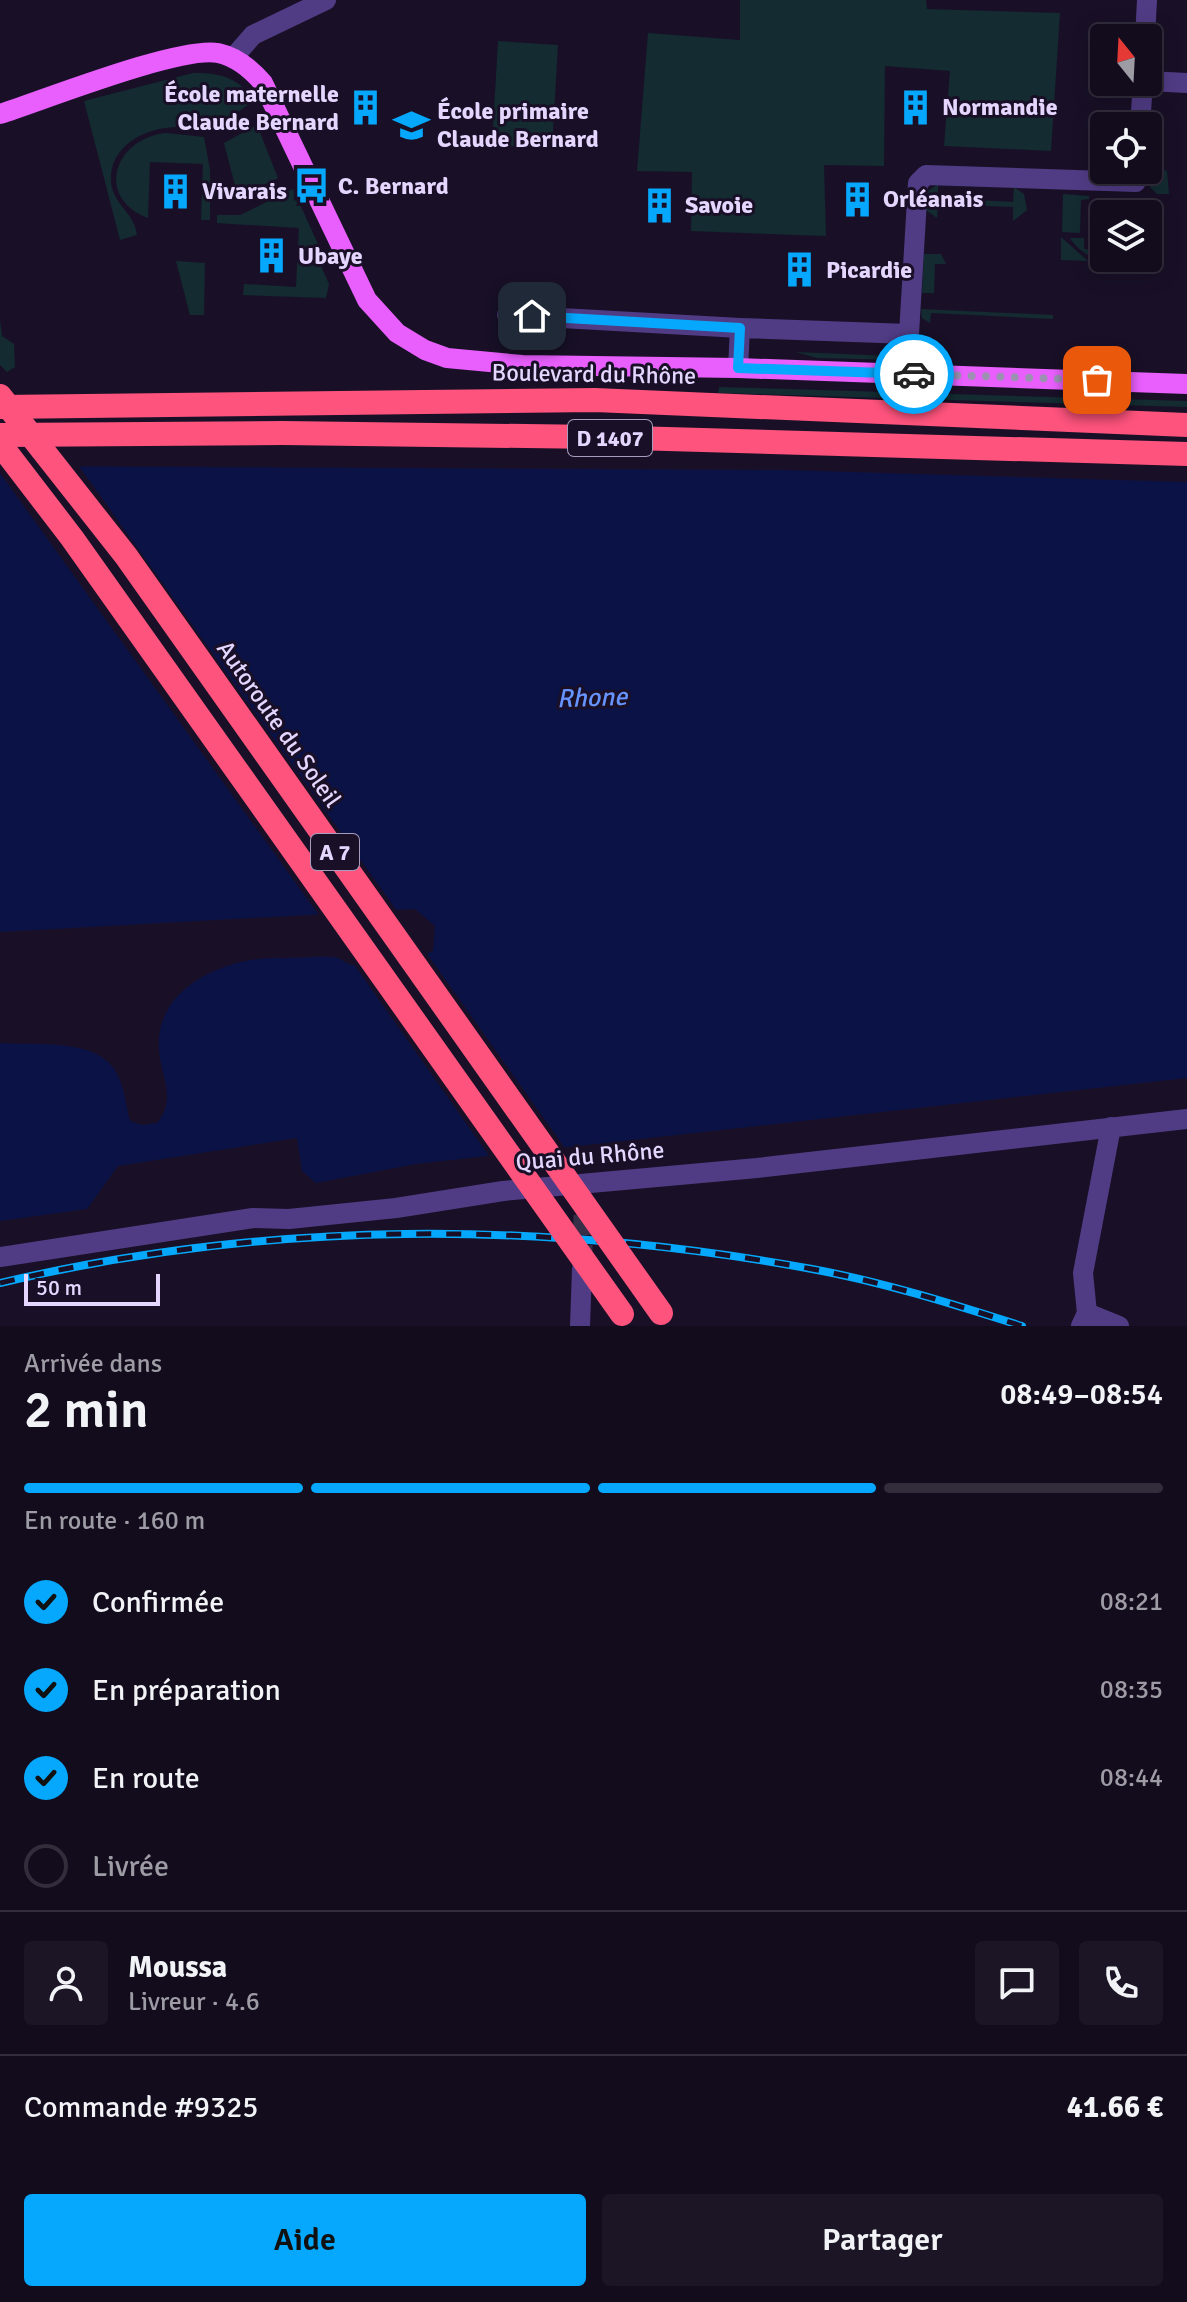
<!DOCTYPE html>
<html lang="fr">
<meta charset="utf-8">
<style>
:root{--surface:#130c1d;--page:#1c1526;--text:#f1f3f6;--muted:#9d9ba4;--line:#322c3b;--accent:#05a8fc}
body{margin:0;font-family:Signika,sans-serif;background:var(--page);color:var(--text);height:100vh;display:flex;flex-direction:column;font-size:30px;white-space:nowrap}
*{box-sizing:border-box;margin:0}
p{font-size:26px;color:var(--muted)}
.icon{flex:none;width:44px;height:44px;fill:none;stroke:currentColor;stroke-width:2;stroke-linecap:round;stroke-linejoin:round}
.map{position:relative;height:1326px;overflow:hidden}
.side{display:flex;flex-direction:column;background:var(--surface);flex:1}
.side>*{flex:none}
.needle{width:52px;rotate:342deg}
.fabs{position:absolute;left:1090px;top:24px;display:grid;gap:16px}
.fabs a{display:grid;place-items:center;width:72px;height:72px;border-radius:8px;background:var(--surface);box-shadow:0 4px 20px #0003,0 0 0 2px var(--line);font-size:40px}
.scale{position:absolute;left:24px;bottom:20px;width:136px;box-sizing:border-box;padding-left:8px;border:4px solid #e4d6fe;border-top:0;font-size:22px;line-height:28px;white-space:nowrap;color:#e4d6fe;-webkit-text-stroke:6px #191027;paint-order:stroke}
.pin{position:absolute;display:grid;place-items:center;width:68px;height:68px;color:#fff;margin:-34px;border-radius:16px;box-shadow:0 4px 12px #0006}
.courier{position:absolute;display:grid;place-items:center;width:80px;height:80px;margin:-40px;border:6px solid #05a8fc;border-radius:50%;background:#fff;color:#222;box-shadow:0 2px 10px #0007}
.summary em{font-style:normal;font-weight:600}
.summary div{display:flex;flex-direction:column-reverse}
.summary{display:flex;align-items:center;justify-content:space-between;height:136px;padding:0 24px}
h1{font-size:52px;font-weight:600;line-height:60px}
.bar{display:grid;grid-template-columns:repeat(4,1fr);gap:12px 8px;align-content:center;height:96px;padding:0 24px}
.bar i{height:10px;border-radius:6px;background:var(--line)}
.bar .selected{background:var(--accent)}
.bar p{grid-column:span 4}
.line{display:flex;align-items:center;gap:20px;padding:0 24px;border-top:2px solid var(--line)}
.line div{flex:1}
.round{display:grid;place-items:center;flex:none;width:84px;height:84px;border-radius:8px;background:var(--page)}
ol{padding:0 24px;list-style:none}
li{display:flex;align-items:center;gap:24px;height:88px}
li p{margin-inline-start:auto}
li .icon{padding:8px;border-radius:50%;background:var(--accent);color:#111;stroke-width:4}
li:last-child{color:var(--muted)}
li i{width:44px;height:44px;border:4px solid var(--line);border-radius:50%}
.action{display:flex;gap:16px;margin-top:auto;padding:16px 24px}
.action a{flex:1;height:92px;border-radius:8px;background:var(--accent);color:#111;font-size:32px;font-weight:600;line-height:92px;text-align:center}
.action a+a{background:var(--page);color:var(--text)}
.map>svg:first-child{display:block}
.green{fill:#132b31}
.water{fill:#0b1245}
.pier{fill:#191027}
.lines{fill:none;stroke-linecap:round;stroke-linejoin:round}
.minor-tunnel{stroke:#372e47;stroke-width:20;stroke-dasharray:20 10;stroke-linecap:butt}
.minor{stroke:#503c85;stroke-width:20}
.major{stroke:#e85ffd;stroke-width:20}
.highway{stroke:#fd537c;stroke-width:24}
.rail-casing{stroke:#05a8fc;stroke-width:8}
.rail{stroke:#191027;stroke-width:5;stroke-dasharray:15;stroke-linecap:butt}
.highway-bridge{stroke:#fd537c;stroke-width:24}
.done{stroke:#9d91b3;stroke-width:8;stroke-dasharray:0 14.4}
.route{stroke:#05a8fc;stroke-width:10}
.labels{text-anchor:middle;stroke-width:6;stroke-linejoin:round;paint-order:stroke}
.shield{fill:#191027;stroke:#a79bbe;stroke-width:2}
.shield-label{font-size:22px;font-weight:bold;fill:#e4d6fe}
.poi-label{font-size:24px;font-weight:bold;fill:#e4d6fe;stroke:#191027;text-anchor:start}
.street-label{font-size:24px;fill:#e4d6fe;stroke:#191027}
.water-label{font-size:26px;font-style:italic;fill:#6693fd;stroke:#191027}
</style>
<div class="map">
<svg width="1187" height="1326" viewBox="0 0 1187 1326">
<rect width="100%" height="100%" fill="#191027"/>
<!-- green -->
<g class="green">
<path d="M 740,0 L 926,0 L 927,9 L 1060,13 L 1051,151 L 944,146 L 950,71 L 885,66 L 884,166 L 824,165 L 826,236 L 691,231 L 692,172 L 637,171 L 648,33 L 740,40 Z"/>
<path d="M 498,41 L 558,45 L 552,148 L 492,145 Z"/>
<path d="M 193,73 C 222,73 236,77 255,100 C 242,108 222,126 207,128 C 197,130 186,126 175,127 C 145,128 109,146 111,181 C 112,204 135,213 137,235 L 120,240 L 84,101 Z"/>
<path d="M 257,125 L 278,178 L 238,197 L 224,143 Z"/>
<path d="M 166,133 L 204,137 L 210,170 L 210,220 L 201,220 L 203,164 L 150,162 L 148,218 C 94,197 115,138 166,133 Z"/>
<path d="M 1154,166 L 1167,171 L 1169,194 L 1157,194 L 1150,187 L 1150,170 Z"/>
<path d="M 938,184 L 938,198 L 1013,202 L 1014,187 L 1024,194 L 1027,210 L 1013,221 L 1013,207 L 938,204 L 937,218 L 926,210 L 925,193 Z"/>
<path d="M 293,189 L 322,253 L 318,259 L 329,284 L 326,298 L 243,295 L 244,284 L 296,287 L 299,228 L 217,223 L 217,215 L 240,215 Z"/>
<path d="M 1063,194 L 1089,196 L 1089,199 L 1081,200 L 1080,233 L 1062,232 Z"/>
<path d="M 1061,237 L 1088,261 L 1061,260 Z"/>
<path d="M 1070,238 L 1084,238 L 1084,249 L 1104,251 L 1104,258 L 1127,258 L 1127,263 C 1103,262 1084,259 1070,238 Z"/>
<path d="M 924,254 L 941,254 L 946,264 L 935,264 L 934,293 L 922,293 Z"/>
<path d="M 176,261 L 205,263 L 204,315 L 190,315 Z"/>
<path d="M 921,309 L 1053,315 L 1053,319 L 931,313 L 930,323 L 922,318 Z"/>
<path d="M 0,320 L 2,336 L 14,344 L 15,367 L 7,372 L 0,365 Z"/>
<path d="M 893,342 L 902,343 L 901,360 L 817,358 L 796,352 L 891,356 Z"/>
<path d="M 719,387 L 1187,401 L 1187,407 L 718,393 Z"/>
</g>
<!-- water -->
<path class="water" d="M 0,466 L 785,470 L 1187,482 L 1187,1078 L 416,1164 L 316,1183 L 302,1171 L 297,1138 L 118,1166 L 87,1209 L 0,1221 L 0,1043 C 36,1046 103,1036 119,1078 C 125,1091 126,1107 130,1121 L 142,1125 L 157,1123 C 178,1097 160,1077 159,1048 C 155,987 227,957 277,958 C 291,959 327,955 338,958 C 342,959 345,963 349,964 C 370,970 414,961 433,951 L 435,926 L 415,909 L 0,932 Z"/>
<!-- pier -->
<g class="pier">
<path d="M 0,462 L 76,462 L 399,914 L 321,918 L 0,473 Z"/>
<path d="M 425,951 L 567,1151 L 492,1160 L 351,960 L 413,958 Z"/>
</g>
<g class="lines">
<!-- minor-tunnel -->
<path class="minor-tunnel" d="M 582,1265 L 584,1201"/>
<!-- minor -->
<g class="minor">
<path d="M 1145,38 L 1147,0"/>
<path d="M 233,58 L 253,35 L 326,0"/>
<path d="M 1148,81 L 1187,83"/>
<path d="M 1140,126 L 1143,82"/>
<path d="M 507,315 L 740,328"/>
<path d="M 738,368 L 740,328 L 909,334 L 918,183 L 926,175 L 1136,182 L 1137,170"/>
<path d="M 0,1257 L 253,1218 L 289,1219 L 396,1208 L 503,1191 L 757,1168 L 1187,1119"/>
<path d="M 1087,1313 L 1083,1273 L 1111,1127"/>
<path d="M 580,1326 L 582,1269"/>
<path d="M 1081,1326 L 1087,1313 L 1119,1326"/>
</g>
<!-- major -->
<path class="major" d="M 0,114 C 44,100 179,46 218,53 C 237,57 251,69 263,83 L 367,300 L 397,333 L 425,350 L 447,358 L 522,365 L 738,368 L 1187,384"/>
<!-- highway -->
<g class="highway">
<path d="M 0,407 L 595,400 L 1187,425"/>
<path d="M 0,435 L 283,433 L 597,437 L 1187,454"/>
</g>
<defs>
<path id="rail" d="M 0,1283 C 266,1220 543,1220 812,1269 C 883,1282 953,1304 1022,1326"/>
</defs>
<!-- rail casing -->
<use href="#rail" class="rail-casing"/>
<!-- rail -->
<use href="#rail" class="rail"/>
<!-- highway-bridge -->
<g class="highway-bridge">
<path d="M 0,396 L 126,556 L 661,1313"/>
<path d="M 0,444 L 72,538 L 622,1314"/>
</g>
</g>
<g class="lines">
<!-- done -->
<path class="done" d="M 914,374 L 1097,380"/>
<!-- route -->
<path class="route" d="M 532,316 L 740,328 L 738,368 L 914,374"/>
</g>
<!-- icons -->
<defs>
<symbol id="building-bare" viewBox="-9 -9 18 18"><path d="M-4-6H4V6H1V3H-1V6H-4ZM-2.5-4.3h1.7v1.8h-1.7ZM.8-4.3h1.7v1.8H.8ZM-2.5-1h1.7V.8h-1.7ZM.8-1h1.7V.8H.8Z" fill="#05a8fc" stroke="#191027" stroke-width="2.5" paint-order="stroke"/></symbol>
<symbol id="school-bare" viewBox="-9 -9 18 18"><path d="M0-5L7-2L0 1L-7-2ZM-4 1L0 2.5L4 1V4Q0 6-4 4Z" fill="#05a8fc" stroke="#191027" stroke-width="2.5" paint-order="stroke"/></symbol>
<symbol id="bus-bare" viewBox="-9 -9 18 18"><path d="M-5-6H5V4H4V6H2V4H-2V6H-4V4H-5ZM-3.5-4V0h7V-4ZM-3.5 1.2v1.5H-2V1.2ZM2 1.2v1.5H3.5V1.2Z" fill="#05a8fc" stroke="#191027" stroke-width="2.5" paint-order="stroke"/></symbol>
</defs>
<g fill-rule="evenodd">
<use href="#building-bare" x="890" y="82" width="51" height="51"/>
<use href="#building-bare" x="340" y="82" width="51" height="51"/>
<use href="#school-bare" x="386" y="100" width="51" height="51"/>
<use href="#bus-bare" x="286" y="160" width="51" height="51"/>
<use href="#building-bare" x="150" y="166" width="51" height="51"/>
<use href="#building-bare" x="832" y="174" width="51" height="51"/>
<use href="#building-bare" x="634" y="180" width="51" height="51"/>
<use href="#building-bare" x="246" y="230" width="51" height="51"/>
<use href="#building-bare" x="774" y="244" width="51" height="51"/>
</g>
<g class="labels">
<!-- shield labels -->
<g class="shield">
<rect x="568" y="420" width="84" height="36" rx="6"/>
<rect x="311" y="834" width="48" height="36" rx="6"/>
</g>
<g class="shield-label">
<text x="610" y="446">D 1407</text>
<text x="335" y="860">A 7</text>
</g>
<!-- poi labels -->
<g class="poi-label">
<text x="339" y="102" text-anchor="end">École maternelle<tspan x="339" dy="28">Claude Bernard</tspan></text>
<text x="942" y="115">Normandie</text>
<text x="437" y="119">École primaire<tspan x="437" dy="28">Claude Bernard</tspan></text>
<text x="338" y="194">C. Bernard</text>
<text x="202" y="199">Vivarais</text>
<text x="883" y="207">Orléanais</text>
<text x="685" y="213">Savoie</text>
<text x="298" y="264">Ubaye</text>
<text x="826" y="278">Picardie</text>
</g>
<!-- street labels -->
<g class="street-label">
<text transform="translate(594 374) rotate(1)" y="8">Boulevard du Rhône</text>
<text transform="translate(279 724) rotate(55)" y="8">Autoroute du Soleil</text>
<text transform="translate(590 1156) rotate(-5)" y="8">Quai du Rhône</text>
</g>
<!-- water labels -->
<g class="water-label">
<text transform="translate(592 697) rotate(-2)" y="9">Rhone</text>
</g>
</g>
</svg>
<div class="fabs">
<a><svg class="needle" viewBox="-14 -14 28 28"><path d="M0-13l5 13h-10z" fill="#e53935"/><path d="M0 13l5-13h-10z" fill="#9d9ba4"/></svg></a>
<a><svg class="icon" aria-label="locate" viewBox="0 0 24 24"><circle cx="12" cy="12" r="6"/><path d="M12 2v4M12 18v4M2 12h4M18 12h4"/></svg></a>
<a><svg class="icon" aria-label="layers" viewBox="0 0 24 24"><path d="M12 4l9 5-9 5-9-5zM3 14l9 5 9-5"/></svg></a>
</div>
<div class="scale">50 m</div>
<div class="pin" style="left:1097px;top:380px;background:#ea580c"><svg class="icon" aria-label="bag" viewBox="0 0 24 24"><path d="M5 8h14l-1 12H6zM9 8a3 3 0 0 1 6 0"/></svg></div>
<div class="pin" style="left:532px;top:316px;background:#1f2937"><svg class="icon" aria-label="home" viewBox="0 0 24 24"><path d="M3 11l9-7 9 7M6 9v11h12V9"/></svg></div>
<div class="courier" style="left:914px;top:374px"><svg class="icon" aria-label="car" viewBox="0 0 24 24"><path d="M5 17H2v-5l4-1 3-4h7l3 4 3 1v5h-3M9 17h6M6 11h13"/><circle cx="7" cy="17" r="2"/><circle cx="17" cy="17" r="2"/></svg></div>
</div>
<section class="side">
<div class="summary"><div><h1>2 min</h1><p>Arrivée dans</p></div><em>08:49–08:54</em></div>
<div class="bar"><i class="selected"></i><i class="selected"></i><i class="selected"></i><i></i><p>En route · 160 m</p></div>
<ol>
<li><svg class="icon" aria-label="check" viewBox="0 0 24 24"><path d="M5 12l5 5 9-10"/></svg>Confirmée<p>08:21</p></li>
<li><svg class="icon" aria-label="check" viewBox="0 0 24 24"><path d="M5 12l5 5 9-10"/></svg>En préparation<p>08:35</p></li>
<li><svg class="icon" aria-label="check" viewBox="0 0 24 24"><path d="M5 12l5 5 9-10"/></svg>En route<p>08:44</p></li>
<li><i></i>Livrée</li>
</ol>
<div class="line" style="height:144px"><a class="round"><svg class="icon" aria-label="person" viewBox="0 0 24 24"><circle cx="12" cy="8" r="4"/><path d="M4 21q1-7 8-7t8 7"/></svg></a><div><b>Moussa</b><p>Livreur · 4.6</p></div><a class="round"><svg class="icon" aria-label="chat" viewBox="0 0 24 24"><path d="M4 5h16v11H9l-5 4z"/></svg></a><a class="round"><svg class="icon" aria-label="phone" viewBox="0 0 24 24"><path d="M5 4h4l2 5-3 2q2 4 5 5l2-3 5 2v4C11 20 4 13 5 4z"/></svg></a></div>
<div class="line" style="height:104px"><div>Commande #9325</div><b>41.66 €</b></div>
<div class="action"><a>Aide</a><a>Partager</a></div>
</section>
